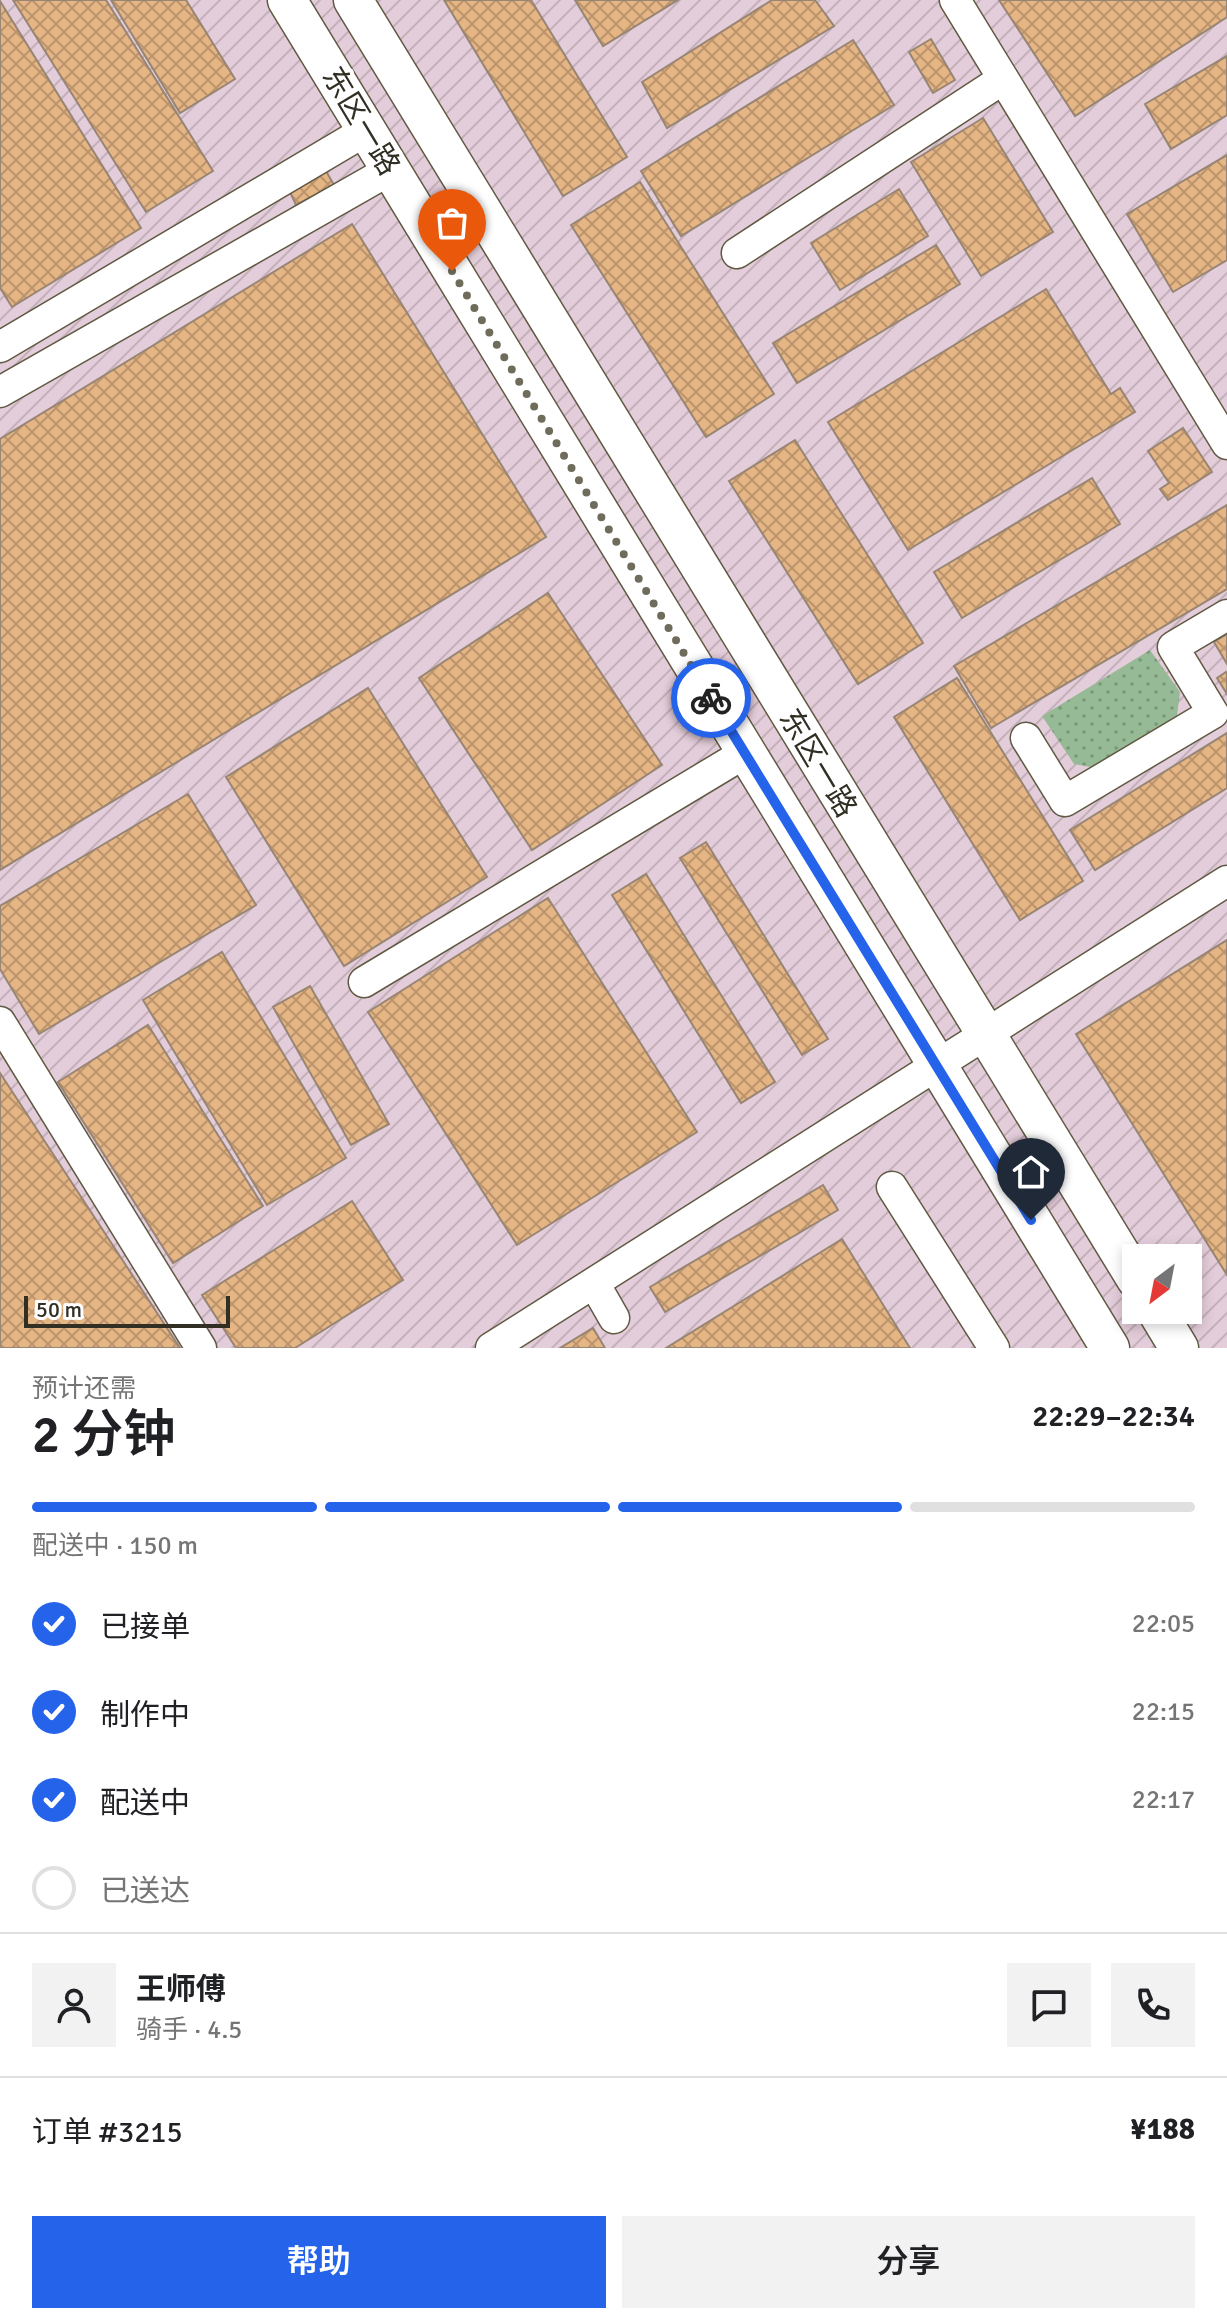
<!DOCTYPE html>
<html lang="zh">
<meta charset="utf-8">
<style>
:root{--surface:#fff;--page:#f2f2f2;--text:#202124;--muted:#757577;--line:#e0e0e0;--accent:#2563eb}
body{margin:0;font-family:Signika,"Noto Sans SC",sans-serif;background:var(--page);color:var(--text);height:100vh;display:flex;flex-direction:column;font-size:30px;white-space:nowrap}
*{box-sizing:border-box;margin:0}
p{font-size:26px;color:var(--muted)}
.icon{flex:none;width:44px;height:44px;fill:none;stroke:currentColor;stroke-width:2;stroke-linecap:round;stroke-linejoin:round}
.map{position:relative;height:1348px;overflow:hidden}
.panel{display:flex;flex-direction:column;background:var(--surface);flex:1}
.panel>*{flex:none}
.needle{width:52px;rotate:212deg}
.tools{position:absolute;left:1122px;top:1244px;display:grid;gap:16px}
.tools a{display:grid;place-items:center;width:80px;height:80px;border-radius:0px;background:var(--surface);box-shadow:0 4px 12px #0003;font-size:40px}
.scale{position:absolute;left:24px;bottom:20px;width:206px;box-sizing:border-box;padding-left:8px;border:4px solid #312e24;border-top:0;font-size:22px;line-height:28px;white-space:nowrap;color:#312e24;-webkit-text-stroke:6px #fff;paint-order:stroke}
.pin{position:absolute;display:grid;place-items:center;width:68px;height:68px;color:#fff;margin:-82px -34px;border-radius:50% 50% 50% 0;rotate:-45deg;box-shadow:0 0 8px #0007}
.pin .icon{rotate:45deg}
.courier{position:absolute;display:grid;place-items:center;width:80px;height:80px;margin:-40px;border:6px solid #2563eb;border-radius:50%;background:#fff;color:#222;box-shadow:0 2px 10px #0007}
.summary em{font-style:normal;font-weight:600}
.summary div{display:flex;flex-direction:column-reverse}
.summary{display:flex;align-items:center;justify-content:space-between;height:136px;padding:0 32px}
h1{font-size:52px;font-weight:600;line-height:60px}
.bar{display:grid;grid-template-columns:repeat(4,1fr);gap:12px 8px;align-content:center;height:96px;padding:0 32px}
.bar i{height:10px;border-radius:6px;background:var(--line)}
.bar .active{background:var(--accent)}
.bar p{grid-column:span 4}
.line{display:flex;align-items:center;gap:20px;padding:0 32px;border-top:2px solid var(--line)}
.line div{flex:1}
.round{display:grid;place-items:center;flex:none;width:84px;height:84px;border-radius:0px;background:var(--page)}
ol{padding:0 32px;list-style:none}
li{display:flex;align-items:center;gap:24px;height:88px}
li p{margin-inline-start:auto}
li .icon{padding:8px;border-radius:50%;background:var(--accent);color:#fff;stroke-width:4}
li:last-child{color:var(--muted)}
li i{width:44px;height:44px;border:4px solid var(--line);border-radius:50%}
.cta{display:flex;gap:16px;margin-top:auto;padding:16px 32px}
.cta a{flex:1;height:92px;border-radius:0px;background:var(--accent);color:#fff;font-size:32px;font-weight:600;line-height:92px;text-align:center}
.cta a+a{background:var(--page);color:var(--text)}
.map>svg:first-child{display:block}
.industrial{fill:url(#industrial-furrows);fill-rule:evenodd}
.garden{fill:url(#garden-dots)}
.building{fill:url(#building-cross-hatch);stroke:#988573;stroke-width:2}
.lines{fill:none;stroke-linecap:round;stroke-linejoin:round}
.minor-casing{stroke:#605943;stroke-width:33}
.major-casing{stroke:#605943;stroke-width:41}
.minor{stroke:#fff;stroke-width:30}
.major{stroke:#fff;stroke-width:38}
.done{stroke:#706c5c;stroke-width:8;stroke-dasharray:0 14.4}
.route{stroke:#2563eb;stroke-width:10}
.labels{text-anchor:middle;stroke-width:8;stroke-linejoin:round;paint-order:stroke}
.street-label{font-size:30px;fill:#312e24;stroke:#fff}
</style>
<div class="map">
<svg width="1227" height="1348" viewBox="0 0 1227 1348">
<defs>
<pattern id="industrial-furrows" width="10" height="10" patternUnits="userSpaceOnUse" patternTransform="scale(2)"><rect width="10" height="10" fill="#e4cdda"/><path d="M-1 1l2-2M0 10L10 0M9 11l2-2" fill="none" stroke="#c4b0bb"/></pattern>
<pattern id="garden-dots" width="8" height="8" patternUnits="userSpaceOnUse" patternTransform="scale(2)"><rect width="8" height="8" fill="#96ba95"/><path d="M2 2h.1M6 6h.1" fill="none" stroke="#7b9879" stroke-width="1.8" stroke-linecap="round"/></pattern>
<pattern id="building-cross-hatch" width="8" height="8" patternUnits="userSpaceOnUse" patternTransform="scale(2)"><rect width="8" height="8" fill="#e6b584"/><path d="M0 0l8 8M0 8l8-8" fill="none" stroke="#bb946c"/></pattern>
</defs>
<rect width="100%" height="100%" fill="#e6dec5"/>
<!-- industrial -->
<path class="industrial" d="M 0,0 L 1227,0 L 1227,1348 L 0,1348 ZM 1136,1258 L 1188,1258 L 1188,1310 L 1136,1310 Z"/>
<!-- garden -->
<path class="garden" d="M 1150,650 L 1180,692 L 1176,723 L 1101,769 L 1074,764 L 1042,716 Z"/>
<!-- building -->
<g class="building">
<path d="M 13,0 L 106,0 L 213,171 L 146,212 Z"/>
<path d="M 111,0 L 186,0 L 235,79 L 180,113 Z"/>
<path d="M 444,0 L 531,0 L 627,157 L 563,196 Z"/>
<path d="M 575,0 L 678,0 L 603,46 Z"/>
<path d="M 772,0 L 815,0 L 834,26 L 667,128 L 642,82 Z"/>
<path d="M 999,0 L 1227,0 L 1227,17 L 1075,116 Z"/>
<path d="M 0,1 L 141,228 L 12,307 L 0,288 Z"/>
<path d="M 931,39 L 955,80 L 933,93 L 909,52 Z"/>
<path d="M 853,40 L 894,105 L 681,236 L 641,171 Z"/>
<path d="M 1227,56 L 1227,115 L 1171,149 L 1145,104 Z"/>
<path d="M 983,118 L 1053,232 L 981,276 L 911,162 Z"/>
<path d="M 1227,155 L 1227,260 L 1173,292 L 1127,214 Z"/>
<path d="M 326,171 L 334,185 L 296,205 L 289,190 Z"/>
<path d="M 640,182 L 774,394 L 706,437 L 571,225 Z"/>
<path d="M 899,189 L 928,236 L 840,290 L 811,243 Z"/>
<path d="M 352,224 L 546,537 L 0,870 L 0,439 Z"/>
<path d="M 936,245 L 960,284 L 797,383 L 773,343 Z"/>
<path d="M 1046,289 L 1111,394 L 1120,388 L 1135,412 L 908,550 L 828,422 Z"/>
<path d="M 1183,428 L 1212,472 L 1168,500 L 1160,489 L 1169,483 L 1148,451 Z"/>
<path d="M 795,440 L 923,643 L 858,684 L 729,481 Z"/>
<path d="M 1092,478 L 1120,524 L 962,618 L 934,572 Z"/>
<path d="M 1227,505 L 1227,589 L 991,728 L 954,666 Z"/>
<path d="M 548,593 L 662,765 L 532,850 L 419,678 Z"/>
<path d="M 1227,634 L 1227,664 L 1214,642 Z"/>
<path d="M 1226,672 L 1227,674 L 1227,694 L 1217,678 Z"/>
<path d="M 957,678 L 1083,881 L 1020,920 L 894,717 Z"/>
<path d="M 368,688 L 487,877 L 344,966 L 226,777 Z"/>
<path d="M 1227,733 L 1227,788 L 1095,870 L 1070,830 Z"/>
<path d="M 188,794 L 256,905 L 39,1034 L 0,969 L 0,906 Z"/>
<path d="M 706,842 L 828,1039 L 802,1055 L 680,858 Z"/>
<path d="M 646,874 L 775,1082 L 741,1103 L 612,895 Z"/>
<path d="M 548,898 L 697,1132 L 517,1245 L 368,1012 Z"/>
<path d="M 1227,940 L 1227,1275 L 1076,1034 Z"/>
<path d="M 222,952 L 346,1158 L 267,1205 L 143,1000 Z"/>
<path d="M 310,986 L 389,1124 L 351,1145 L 273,1007 Z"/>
<path d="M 148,1025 L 263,1206 L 173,1263 L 58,1082 Z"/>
<path d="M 0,1073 L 180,1348 L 0,1348 Z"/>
<path d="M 823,1185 L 838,1210 L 665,1312 L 650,1287 Z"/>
<path d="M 352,1201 L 403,1280 L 295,1348 L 236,1348 L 202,1295 Z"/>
<path d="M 842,1239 L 910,1348 L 666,1348 Z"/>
<path d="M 593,1328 L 605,1348 L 560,1348 Z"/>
</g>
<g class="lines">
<defs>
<g id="minor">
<path d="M 955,0 L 1227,444"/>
<path d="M 737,253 L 1003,79"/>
<path d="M 0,347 L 367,130"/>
<path d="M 0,392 L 390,170"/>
<path d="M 1026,738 L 1065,801 L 1213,713 L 1173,647 L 1227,615"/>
<path d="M 364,982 L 745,753"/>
<path d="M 0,1022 L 201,1348"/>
<path d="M 892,1187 L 994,1348"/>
<path d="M 594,1283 L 614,1318"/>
<path d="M 491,1348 L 1227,881"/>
</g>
<g id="major">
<path d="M 287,0 L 1110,1348"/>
<path d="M 353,0 L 1136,1279"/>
<path d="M 1156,1310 L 1179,1348"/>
</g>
</defs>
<!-- minor casing -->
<use href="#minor" class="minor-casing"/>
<!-- major casing -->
<use href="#major" class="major-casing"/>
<!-- minor -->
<use href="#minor" class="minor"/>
<!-- major -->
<use href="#major" class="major"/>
</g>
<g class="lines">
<!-- done -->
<path class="done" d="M 452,271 L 711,698"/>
<!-- route -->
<path class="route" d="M 711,698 L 1031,1220"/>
</g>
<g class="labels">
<!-- street labels -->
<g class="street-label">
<text transform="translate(361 121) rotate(59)" y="10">东区一路</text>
<text transform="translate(818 763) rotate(59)" y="10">东区一路</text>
</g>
</g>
</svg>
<div class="tools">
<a><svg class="needle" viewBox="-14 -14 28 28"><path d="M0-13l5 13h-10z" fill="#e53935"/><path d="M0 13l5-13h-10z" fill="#757577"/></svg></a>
</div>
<div class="scale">50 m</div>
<div class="pin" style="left:452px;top:271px;background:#ea580c"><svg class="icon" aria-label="bag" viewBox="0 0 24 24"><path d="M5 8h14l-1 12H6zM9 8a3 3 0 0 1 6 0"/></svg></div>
<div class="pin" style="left:1031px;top:1220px;background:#1f2937"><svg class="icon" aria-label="home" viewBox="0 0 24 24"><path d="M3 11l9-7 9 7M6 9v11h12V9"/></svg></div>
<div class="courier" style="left:711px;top:698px"><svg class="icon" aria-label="bike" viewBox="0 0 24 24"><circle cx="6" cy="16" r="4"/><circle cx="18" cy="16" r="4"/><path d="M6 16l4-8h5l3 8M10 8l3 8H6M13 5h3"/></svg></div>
</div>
<section class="panel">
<div class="summary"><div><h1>2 分钟</h1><p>预计还需</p></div><em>22:29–22:34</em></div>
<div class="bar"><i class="active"></i><i class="active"></i><i class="active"></i><i></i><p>配送中 · 150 m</p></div>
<ol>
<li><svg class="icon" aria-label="check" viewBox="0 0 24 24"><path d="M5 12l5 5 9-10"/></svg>已接单<p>22:05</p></li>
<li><svg class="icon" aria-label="check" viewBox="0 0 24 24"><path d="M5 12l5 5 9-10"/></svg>制作中<p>22:15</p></li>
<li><svg class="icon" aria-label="check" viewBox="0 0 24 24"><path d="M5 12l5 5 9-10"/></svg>配送中<p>22:17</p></li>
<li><i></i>已送达</li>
</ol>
<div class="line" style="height:144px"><a class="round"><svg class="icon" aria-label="person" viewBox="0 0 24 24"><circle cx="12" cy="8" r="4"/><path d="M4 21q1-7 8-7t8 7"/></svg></a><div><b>王师傅</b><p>骑手 · 4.5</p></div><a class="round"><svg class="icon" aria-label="chat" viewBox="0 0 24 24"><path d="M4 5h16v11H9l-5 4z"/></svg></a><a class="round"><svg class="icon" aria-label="phone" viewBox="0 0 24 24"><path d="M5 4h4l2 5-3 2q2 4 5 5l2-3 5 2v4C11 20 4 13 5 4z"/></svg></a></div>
<div class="line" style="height:104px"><div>订单 #3215</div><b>¥188</b></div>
<div class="cta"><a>帮助</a><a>分享</a></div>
</section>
